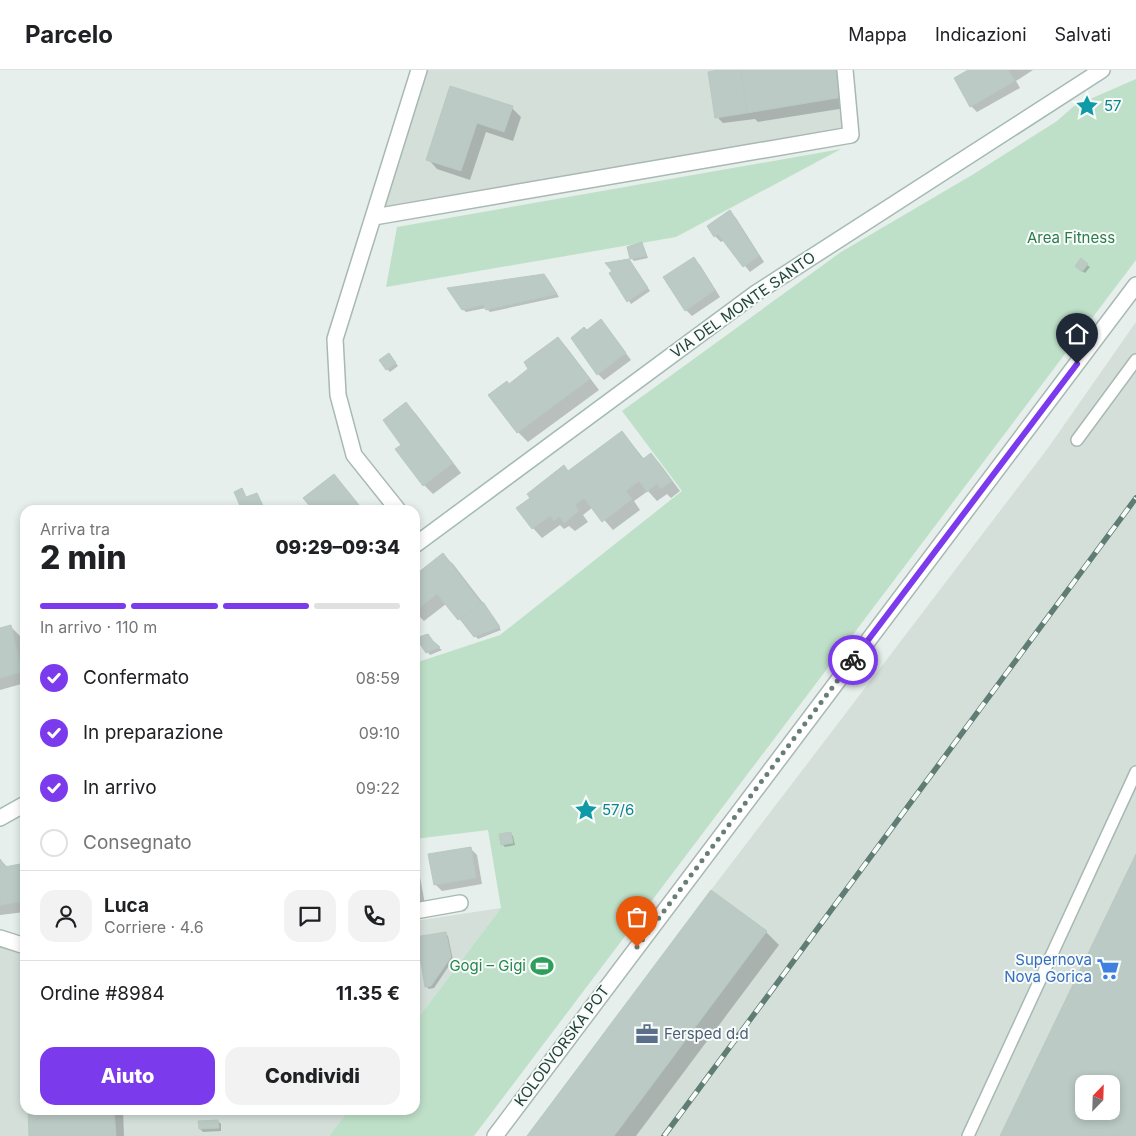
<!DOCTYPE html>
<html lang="it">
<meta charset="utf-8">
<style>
:root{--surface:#fff;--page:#f2f2f2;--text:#202124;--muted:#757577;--line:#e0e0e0;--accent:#7c3aed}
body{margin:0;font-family:Inter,sans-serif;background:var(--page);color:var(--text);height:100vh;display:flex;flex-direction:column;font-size:19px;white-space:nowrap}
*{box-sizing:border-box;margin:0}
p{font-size:16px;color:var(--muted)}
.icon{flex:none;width:28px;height:28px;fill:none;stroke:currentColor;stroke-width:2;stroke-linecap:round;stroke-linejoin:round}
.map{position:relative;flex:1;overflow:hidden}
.sheet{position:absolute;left:20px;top:435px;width:400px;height:610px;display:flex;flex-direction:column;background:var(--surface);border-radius:15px;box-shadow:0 2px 8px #0003}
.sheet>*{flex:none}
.needle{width:32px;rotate:23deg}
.fabs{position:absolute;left:1075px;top:1005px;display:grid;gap:10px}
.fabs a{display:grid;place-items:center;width:45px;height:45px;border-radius:10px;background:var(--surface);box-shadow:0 2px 8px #0003;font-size:25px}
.pin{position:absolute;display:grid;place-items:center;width:42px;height:42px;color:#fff;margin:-51px -21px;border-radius:50% 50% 50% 0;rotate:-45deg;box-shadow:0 0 5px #0007}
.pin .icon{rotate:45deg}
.courier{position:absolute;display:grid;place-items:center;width:50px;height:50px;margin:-25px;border:4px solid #7c3aed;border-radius:50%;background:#fff;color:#222;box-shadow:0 1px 6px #0007}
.summary em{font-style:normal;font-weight:800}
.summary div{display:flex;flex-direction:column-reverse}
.summary{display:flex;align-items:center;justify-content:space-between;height:85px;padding:0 20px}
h1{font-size:32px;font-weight:800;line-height:38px}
.bar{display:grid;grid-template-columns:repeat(4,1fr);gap:8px 5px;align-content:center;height:60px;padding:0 20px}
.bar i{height:6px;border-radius:4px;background:var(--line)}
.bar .active{background:var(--accent)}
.bar p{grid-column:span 4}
.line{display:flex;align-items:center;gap:12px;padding:0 20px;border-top:1px solid var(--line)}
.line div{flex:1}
.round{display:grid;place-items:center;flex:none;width:52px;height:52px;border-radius:15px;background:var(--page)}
ol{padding:0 20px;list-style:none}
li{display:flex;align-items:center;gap:15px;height:55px}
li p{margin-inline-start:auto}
li .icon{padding:5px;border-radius:50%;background:var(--accent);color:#fff;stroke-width:4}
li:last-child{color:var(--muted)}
li i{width:28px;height:28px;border:2px solid var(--line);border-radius:50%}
.cta{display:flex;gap:10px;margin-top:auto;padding:10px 20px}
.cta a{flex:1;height:58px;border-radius:15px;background:var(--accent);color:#fff;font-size:20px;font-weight:800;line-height:58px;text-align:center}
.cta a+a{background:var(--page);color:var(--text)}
header{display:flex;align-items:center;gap:30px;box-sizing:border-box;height:70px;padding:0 25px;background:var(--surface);border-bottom:1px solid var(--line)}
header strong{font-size:24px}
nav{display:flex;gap:28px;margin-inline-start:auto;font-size:18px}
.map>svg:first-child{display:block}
.built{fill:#d4dfda;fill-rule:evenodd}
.green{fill:#bfe0c8}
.shadow{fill:#0003}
.building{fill:#bbcac4;stroke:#b8c9c2;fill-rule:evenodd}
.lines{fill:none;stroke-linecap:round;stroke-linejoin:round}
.lane-casing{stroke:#a8b8b2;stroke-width:14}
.street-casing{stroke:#a8b8b2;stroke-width:18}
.secondary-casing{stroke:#a4bbb3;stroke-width:18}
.lane{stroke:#fff;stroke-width:11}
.street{stroke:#fff;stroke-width:15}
.secondary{stroke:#fff;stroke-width:15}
.rail-casing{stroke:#5f7d75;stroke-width:5.5}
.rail{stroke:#f7fbf9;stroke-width:4;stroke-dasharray:11;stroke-linecap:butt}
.done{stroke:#687f78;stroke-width:5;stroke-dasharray:0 9}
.route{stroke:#7c3aed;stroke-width:6}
.labels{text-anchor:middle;stroke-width:4;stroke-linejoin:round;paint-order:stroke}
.culture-label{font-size:15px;fill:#0d838f;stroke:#f7fbf9;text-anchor:start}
.park-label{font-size:15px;fill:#2d7a4b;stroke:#f7fbf9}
.street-label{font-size:15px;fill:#24423a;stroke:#f7fbf9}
.shop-label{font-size:15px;fill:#366cbe;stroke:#f7fbf9;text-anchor:end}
.leisure-label{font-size:15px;fill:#27864d;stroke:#f7fbf9;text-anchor:end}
.service-label{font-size:15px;fill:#4e5e75;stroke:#f7fbf9;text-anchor:start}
</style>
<header>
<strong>Parcelo</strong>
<nav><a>Mappa</a><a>Indicazioni</a><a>Salvati</a></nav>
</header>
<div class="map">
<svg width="1136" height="1066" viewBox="0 0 1136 1066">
<rect width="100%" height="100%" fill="#e6efeb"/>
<!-- built -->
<g class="built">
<path d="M 419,0 L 845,0 L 851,65 L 374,147 Z"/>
<path d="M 1136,252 L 1136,1066 L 527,1066 L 711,820 L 1048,378 ZM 1084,1014 L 1111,1014 L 1111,1041 L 1084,1041 Z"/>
<path d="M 501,838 L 415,952 L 415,851 Z"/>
<path d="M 0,876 L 25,884 L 25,1040 L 349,1040 L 329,1066 L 0,1066 Z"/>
</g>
<!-- green -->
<g class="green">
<path d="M 1136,9 L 1136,190 L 474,1066 L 329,1066 L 349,1040 L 415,1040 L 415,952 L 501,838 L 488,760 L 415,769 L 415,593 L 500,565 L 682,421 L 622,341 L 841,182 L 972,105 L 1057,51 L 1074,36 Z"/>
<path d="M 841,79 L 676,167 L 386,217 L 397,157 Z"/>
</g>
<!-- shadow -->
<g class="shadow">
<path d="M 726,0 L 848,0 L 852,37 L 758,52 L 755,49 L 723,53 L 717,47 Z"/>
<path d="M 971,0 L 1033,0 L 1016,11 L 1020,18 L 977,42 L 971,36 Z"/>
<path d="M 451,18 L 512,38 L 521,47 L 513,71 L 486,62 L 470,110 L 437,99 L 428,89 Z"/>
<path d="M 730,142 L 736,148 L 764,192 L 750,202 L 724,170 L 721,172 L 715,166 Z"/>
<path d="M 641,174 L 644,177 L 648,188 L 634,191 L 631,188 Z"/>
<path d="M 693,189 L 700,195 L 720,227 L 692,246 L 686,240 Z"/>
<path d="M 629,190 L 650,221 L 631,234 L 611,203 Z"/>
<path d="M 1087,195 L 1090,197 L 1085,203 L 1079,199 Z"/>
<path d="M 547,208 L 559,227 L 490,242 L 486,238 L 466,242 L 463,239 Z"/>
<path d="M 601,250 L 631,290 L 604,310 L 598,304 L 587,262 Z"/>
<path d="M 558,269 L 567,278 L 599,320 L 528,372 L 518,362 L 490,325 L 509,315 L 530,299 Z"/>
<path d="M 391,287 L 398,296 L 390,302 L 387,299 Z"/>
<path d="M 406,334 L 416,344 L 461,403 L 433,424 L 424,415 L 403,375 Z"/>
<path d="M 622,362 L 644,389 L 650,385 L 660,394 L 680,421 L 671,428 L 667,424 L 657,431 L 648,421 L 634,431 L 640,440 L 613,460 L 593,437 L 583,445 L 588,452 L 575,461 L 569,456 L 564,459 L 560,455 L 542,468 L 533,458 L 532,428 L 564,397 L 569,402 Z"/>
<path d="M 443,485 L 453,494 L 487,538 L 501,560 L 478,569 L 446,534 L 424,551 L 415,542 L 415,506 Z"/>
<path d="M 10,556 L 20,566 L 25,587 L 25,613 L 0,620 L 0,559 Z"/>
<path d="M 415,562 L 420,568 L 434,574 L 442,580 L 430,585 L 421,573 L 415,576 Z"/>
<path d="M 510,763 L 513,766 L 515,775 L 505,777 L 502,774 Z"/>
<path d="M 471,779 L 477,785 L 482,814 L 442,821 L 435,814 Z"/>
<path d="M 0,789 L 8,798 L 25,794 L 25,842 L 0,845 Z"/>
<path d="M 415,792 L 418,796 L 425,834 L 415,836 Z"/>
<path d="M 711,821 L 766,862 L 779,875 L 636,1066 L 529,1066 Z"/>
<path d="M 445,863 L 448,866 L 453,890 L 434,918 L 429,919 L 426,916 L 419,877 L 415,878 L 415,868 Z"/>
<path d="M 29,1040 L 123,1040 L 124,1066 L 30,1066 Z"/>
<path d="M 327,1040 L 336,1040 L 333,1044 Z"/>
<path d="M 218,1051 L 221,1054 L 221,1061 L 203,1062 L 200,1059 Z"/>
</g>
<!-- building -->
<g class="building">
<path d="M 718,0 L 741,0 L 747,43 L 715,48 L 708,2 Z"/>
<path d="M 741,0 L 840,0 L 843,27 L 747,43 Z"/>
<path d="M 968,0 L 1008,0 L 1015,11 L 970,37 L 954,8 Z"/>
<path d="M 450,16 L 513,36 L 504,62 L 477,53 L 461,101 L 426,90 Z"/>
<path d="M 730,140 L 759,186 L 743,197 L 718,164 L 714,167 L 707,156 Z"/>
<path d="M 642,172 L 646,186 L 630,189 L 627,177 Z"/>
<path d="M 694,187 L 715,220 L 685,241 L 663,207 Z"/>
<path d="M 1081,188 L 1088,194 L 1082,202 L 1075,196 Z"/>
<path d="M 629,189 L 648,218 L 627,232 L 609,203 L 612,201 L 605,193 Z"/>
<path d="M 544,204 L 557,224 L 486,240 L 483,235 L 462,240 L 447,218 Z"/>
<path d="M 601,249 L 626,283 L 597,305 L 571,268 L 584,257 L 587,260 Z"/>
<path d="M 558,267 L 590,309 L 517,363 L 488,325 L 507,311 L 509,314 L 528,299 L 524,292 Z"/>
<path d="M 389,283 L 396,293 L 386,300 L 379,290 Z"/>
<path d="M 406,332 L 453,393 L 423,416 L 395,379 L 401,375 L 383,350 Z"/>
<path d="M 622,361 L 643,389 L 651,383 L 672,411 L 661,419 L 657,414 L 647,422 L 639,411 L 626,421 L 632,429 L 602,452 L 584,428 L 575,435 L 579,441 L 564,453 L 559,446 L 554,451 L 550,446 L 532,459 L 516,438 L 530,428 L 527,424 L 564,395 L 568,401 Z"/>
<path d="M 334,404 L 363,440 L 313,440 L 303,428 Z"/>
<path d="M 242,418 L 246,427 L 257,423 L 265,440 L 242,440 L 234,422 Z"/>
<path d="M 443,483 L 482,534 L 458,550 L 437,524 L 415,541 L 415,505 Z"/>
<path d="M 483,532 L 500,557 L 474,567 L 460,549 Z"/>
<path d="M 11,555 L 22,602 L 0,608 L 0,558 Z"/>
<path d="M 415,561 L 419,567 L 428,564 L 433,571 L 440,577 L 426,583 L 418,571 L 415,572 Z"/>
<path d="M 511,762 L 513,773 L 501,775 L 499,764 Z"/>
<path d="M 471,777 L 476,808 L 434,815 L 428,784 Z"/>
<path d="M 1136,784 L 1136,1066 L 1000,1066 ZM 1084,1014 L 1111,1014 L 1111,1041 L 1084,1041 Z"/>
<path d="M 0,789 L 5,797 L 25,793 L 25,831 L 0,835 Z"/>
<path d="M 415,802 L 420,829 L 415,829 Z"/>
<path d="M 711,820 L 767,861 L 614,1066 L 527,1066 Z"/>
<path d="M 446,862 L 451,887 L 431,916 L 425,917 L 418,875 L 415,875 L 415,867 Z"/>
<path d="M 28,1040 L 114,1040 L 116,1066 L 29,1066 Z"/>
<path d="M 218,1050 L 219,1058 L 199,1059 L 198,1051 Z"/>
</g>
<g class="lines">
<defs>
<g id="lane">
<path d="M 1077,370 L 1136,290"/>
<path d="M 968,1066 L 1136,702"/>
</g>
<g id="street">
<path d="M 374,147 L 851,65 L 845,0"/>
<path d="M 398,440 L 354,385 L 338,325 L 335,269 L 419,0"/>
<path d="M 415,841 L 460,833"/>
<path d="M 0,868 L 25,876"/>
<path d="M 495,1066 L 1136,215"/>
</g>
<g id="secondary">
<path d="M 415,475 L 756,223 L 1102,0"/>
<path d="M 0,748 L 25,734"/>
</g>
</defs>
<!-- lane casing -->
<use href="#lane" class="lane-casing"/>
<!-- street casing -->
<use href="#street" class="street-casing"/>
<!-- secondary casing -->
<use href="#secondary" class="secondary-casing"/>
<!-- lane -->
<use href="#lane" class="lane"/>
<!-- street -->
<use href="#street" class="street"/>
<!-- secondary -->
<use href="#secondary" class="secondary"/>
<defs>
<path id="rail" d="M 664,1066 L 1136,428"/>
</defs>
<!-- rail casing -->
<use href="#rail" class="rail-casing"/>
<!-- rail -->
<use href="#rail" class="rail"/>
</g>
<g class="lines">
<!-- done -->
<path class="done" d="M 637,877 L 853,590"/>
<!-- route -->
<path class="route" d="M 853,590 L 1077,294"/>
</g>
<!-- icons -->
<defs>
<symbol id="sight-bare" viewBox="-9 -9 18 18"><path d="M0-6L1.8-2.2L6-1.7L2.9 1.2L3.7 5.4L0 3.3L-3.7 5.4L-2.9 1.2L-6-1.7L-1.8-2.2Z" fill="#0f9aa8" stroke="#f7fbf9" stroke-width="2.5" paint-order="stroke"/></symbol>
<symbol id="stadium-bare" viewBox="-9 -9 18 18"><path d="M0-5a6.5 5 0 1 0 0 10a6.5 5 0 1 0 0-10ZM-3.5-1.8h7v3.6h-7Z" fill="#2e9e5b" stroke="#f7fbf9" stroke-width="2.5" paint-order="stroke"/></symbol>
<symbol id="supermarket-bare" viewBox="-9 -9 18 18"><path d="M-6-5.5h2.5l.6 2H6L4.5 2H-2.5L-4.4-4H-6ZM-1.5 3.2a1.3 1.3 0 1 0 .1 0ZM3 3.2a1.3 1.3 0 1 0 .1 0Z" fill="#3f7fe0" stroke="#f7fbf9" stroke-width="2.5" paint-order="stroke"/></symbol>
<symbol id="office-bare" viewBox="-9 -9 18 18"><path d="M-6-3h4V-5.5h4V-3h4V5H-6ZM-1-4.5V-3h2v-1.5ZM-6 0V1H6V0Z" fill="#5c6f8a" stroke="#f7fbf9" stroke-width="2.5" paint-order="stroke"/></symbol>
</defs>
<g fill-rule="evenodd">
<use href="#sight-bare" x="1071" y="20" width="32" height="32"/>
<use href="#sight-bare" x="570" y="724" width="32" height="32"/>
<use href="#stadium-bare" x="526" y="880" width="32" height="32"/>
<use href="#supermarket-bare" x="1092" y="883" width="32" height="32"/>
<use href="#office-bare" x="631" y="948" width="32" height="32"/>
</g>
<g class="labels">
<!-- culture labels -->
<g class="culture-label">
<text x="1104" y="41">57</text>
<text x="602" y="745">57/6</text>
</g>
<!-- park labels -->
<g class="park-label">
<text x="1071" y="173">Area Fitness</text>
</g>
<!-- street labels -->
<g class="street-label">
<text transform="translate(743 235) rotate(-35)" y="5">VIA DEL MONTE SANTO</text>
<text transform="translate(562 976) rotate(-53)" y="5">KOLODVORSKA POT</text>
</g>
<!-- shop labels -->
<g class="shop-label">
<text x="1092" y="895">Supernova<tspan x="1092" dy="17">Nova Gorica</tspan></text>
</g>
<!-- leisure labels -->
<g class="leisure-label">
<text x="526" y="901">Gogi – Gigi</text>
</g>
<!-- service labels -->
<g class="service-label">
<text x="664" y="969">Fersped d.d</text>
</g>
</g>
</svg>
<div class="fabs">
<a><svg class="needle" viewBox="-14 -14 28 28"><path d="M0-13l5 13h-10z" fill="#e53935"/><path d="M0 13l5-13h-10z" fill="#757577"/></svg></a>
</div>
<div class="pin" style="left:637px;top:877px;background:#ea580c"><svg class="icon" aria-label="bag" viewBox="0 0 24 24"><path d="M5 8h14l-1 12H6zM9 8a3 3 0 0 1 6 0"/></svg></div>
<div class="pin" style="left:1077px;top:294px;background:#1f2937"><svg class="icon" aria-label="home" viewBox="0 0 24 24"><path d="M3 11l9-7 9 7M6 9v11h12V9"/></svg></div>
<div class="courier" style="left:853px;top:590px"><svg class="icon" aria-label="bike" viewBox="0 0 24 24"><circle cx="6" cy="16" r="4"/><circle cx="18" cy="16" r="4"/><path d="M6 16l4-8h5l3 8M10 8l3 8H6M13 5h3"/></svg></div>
<section class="sheet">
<div class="summary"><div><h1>2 min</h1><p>Arriva tra</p></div><em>09:29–09:34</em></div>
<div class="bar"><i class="active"></i><i class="active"></i><i class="active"></i><i></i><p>In arrivo · 110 m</p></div>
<ol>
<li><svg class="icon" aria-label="check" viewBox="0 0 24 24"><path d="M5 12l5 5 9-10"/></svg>Confermato<p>08:59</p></li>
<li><svg class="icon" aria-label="check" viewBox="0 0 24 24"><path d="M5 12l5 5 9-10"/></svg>In preparazione<p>09:10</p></li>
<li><svg class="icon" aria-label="check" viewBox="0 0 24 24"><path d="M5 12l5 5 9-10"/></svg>In arrivo<p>09:22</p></li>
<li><i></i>Consegnato</li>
</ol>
<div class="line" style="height:90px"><a class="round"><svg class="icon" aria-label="person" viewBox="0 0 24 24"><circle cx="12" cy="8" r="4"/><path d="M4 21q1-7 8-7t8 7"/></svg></a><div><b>Luca</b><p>Corriere · 4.6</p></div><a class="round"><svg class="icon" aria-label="chat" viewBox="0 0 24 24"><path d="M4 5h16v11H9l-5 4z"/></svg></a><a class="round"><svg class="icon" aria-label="phone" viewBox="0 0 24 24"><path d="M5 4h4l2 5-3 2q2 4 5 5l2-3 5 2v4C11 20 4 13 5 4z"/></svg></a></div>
<div class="line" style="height:65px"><div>Ordine #8984</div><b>11.35 €</b></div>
<div class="cta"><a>Aiuto</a><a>Condividi</a></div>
</section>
</div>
